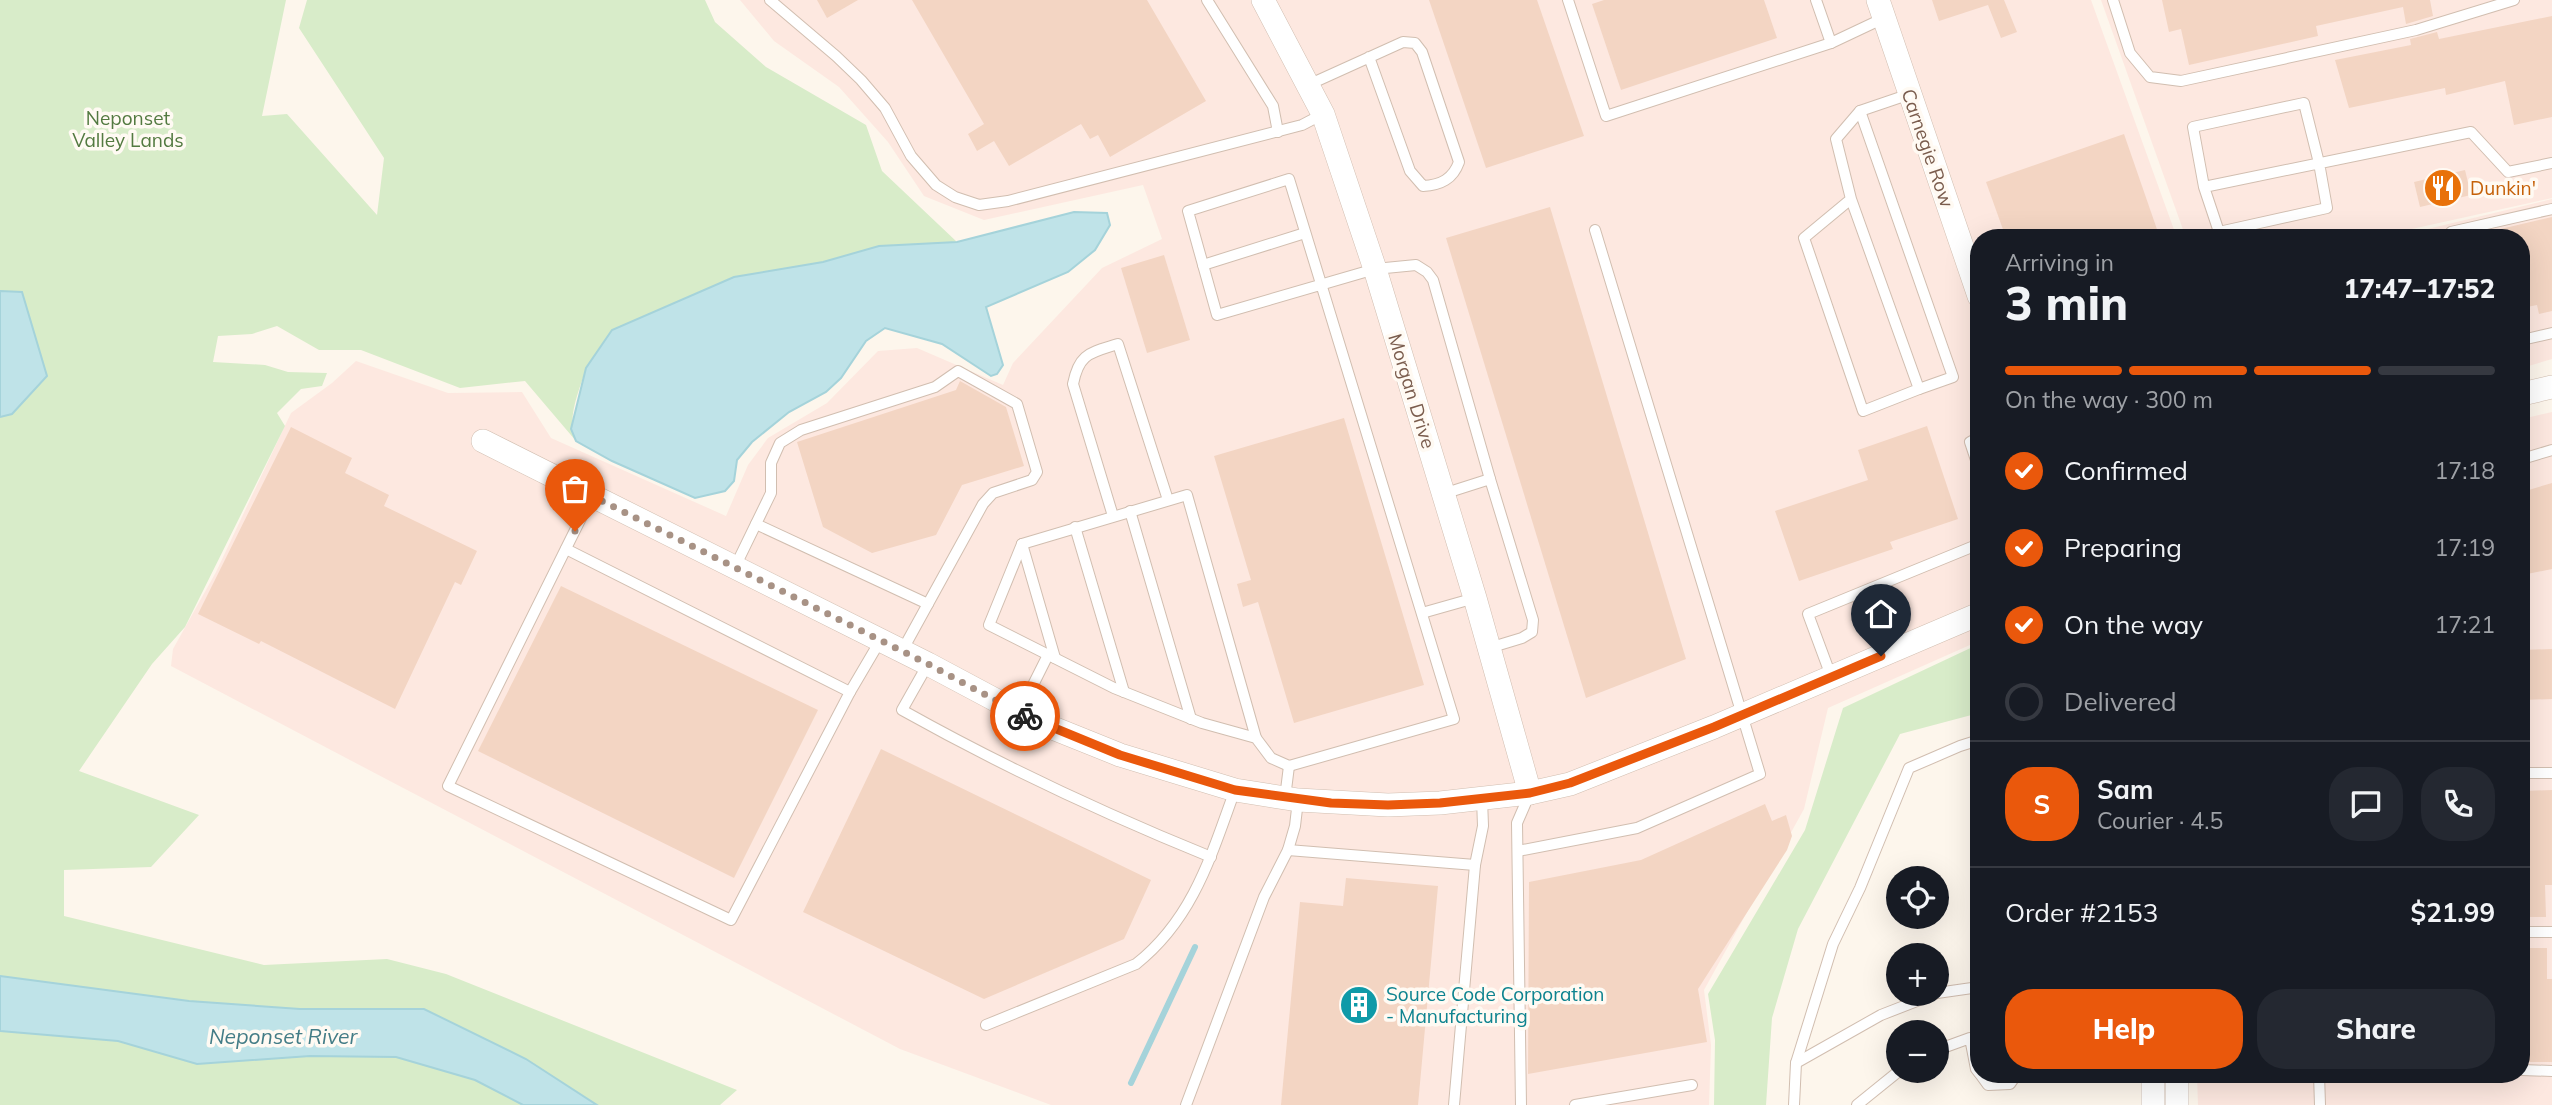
<!DOCTYPE html>
<meta charset="utf-8">
<style>
:root{--surface:#171b24;--page:#242831;--text:#f1f3f6;--muted:#9ea1a6;--line:#363941;--accent:#ea580c}
body{margin:0;font-family:Mulish,sans-serif;background:var(--page);color:var(--text);height:100vh;display:flex;flex-direction:column;font-size:26px;white-space:nowrap}
*{box-sizing:border-box;margin:0}
p{font-size:23px;color:var(--muted)}
.icon{flex:none;width:38px;height:38px;fill:none;stroke:currentColor;stroke-width:2;stroke-linecap:round;stroke-linejoin:round}
.map{position:relative;flex:1;overflow:hidden}
.panel{position:absolute;left:1970px;top:229px;width:560px;height:854px;display:flex;flex-direction:column;background:var(--surface);border-radius:28px;box-shadow:0 7px 28px #0002}
.panel>*{flex:none}
.tools{position:absolute;left:1886px;top:866px;display:grid;gap:14px}
.tools a{display:grid;place-items:center;width:63px;height:63px;border-radius:50%;background:var(--surface);box-shadow:0 7px 28px #0002;font-size:35px}
.pin{position:absolute;display:grid;place-items:center;width:60px;height:60px;color:#fff;margin:-72px -30px;border-radius:50% 50% 50% 0;rotate:-45deg;box-shadow:0 0 7px #0007}
.pin .icon{rotate:45deg}
.courier{position:absolute;display:grid;place-items:center;width:70px;height:70px;margin:-35px;border:5px solid #ea580c;border-radius:50%;background:#fff;color:#222;box-shadow:0 2px 9px #0007}
.overview em{font-style:normal;font-weight:800}
.overview div{display:flex;flex-direction:column-reverse}
.overview{display:flex;align-items:center;justify-content:space-between;height:119px;padding:0 35px}
h1{font-size:46px;font-weight:800;line-height:52px}
.bar{display:grid;grid-template-columns:repeat(4,1fr);gap:10px 7px;align-content:center;height:84px;padding:0 35px}
.bar i{height:9px;border-radius:5px;background:var(--line)}
.bar .on{background:var(--accent)}
.bar p{grid-column:span 4}
.line{display:flex;align-items:center;gap:18px;padding:0 35px;border-top:2px solid var(--line)}
.line div{flex:1}
.round{display:grid;place-items:center;flex:none;width:74px;height:74px;border-radius:28px;background:var(--page)}
ol{padding:0 35px;list-style:none}
li{display:flex;align-items:center;gap:21px;height:77px}
li p{margin-inline-start:auto}
li .icon{padding:7px;border-radius:50%;background:var(--accent);color:#fff;stroke-width:4}
li:last-child{color:var(--muted)}
li i{width:38px;height:38px;border:4px solid var(--line);border-radius:50%}
.button{display:flex;gap:14px;margin-top:auto;padding:14px 35px}
.button a{flex:1;height:80px;border-radius:28px;background:var(--accent);color:#fff;font-size:28px;font-weight:800;line-height:80px;text-align:center}
.button a+a{background:var(--page);color:var(--text)}
.map>svg:first-child{display:block}
.commercial{fill:#fde8e0}
.green{fill:#d8ecc9}
.water{fill:#bfe3e8;stroke:#a5d3da;stroke-width:2}
.lines{fill:none;stroke-linecap:round;stroke-linejoin:round}
.stream{stroke:#a5d3da;stroke-width:6}
.building{fill:#f3d5c3}
.lane-casing{stroke:#d1beb0;stroke-width:12}
.street-casing{stroke:#d1beb0;stroke-width:24}
.lane{stroke:#fff;stroke-width:10}
.street{stroke:#fff;stroke-width:23}
.done{stroke:#a89285;stroke-width:7;stroke-dasharray:0 12.6}
.route{stroke:#ea580c;stroke-width:9}
.labels{text-anchor:middle;stroke-width:7;stroke-linejoin:round;paint-order:stroke}
.park-label{font-size:19px;fill:#537a41;stroke:#fffaf3}
.street-label{font-size:19px;fill:#7a5c4d;stroke:#fffaf3}
.food-label{font-size:19px;fill:#c56008;stroke:#fffaf3;text-anchor:start}
.culture-label{font-size:19px;fill:#0d838f;stroke:#fffaf3;text-anchor:start}
.water-label{font-size:21px;font-style:italic;fill:#437c86;stroke:#fffaf3}
</style>
<div class="map">
<svg width="2552" height="1105" viewBox="0 0 2552 1105">
<rect width="100%" height="100%" fill="#fdf6ec"/>
<!-- commercial -->
<g class="commercial">
<path d="M 740,0 L 2091,0 L 2177,238 L 1979,238 L 1979,641 L 1828,708 L 1804,809 L 1704,990 L 1711,1045 L 1709,1105 L 1051,1105 L 900,1049 L 171,666 L 173,649 L 216,572 L 291,413 L 332,383 L 356,361 L 448,393 L 522,392 L 551,438 L 726,516 L 748,465 L 768,438 L 827,403 L 878,351 L 917,348 L 1003,385 L 1013,363 L 1102,268 L 1162,239 L 1143,185 L 984,220 L 924,196 L 888,142 L 839,87 L 774,41 Z"/>
<path d="M 2101,0 L 2552,0 L 2552,198 L 2371,238 L 2186,238 Z"/>
<path d="M 2552,199 L 2552,359 L 2522,368 L 2522,238 L 2390,238 Z"/>
<path d="M 2552,412 L 2552,1105 L 2198,1105 L 2197,1075 L 2522,1074 L 2522,419 Z"/>
</g>
<!-- green -->
<g class="green">
<path d="M 0,0 L 286,0 L 262,116 L 287,114 L 377,215 L 384,158 L 299,28 L 307,0 L 705,0 L 715,22 L 766,67 L 866,125 L 882,171 L 957,242 L 879,246 L 823,262 L 586,368 C 579,392 566,418 576,441 L 525,381 L 460,388 L 361,350 L 319,350 L 277,326 L 252,334 L 218,336 L 213,362 L 265,365 L 288,372 L 327,373 L 322,386 L 301,389 L 277,413 L 285,426 L 185,627 L 152,664 L 79,771 L 199,815 L 151,867 L 64,870 L 64,916 L 264,965 L 387,959 L 446,974 L 737,1090 L 720,1105 L 597,1105 L 526,1059 L 300,1009 L 189,1001 L 0,976 Z"/>
<path d="M 1979,644 L 1979,713 L 1900,734 L 1798,929 L 1772,1018 L 1766,1105 L 1714,1105 L 1715,1040 L 1708,994 L 1805,830 L 1843,708 Z"/>
<path d="M 0,1031 L 118,1041 L 197,1064 L 310,1056 L 396,1057 L 475,1080 L 523,1105 L 0,1105 Z"/>
</g>
<!-- water -->
<g class="water">
<path d="M 1074,212 L 1107,213 L 1110,225 L 1095,250 L 1068,272 L 986,307 L 1003,365 L 997,374 L 991,376 L 942,344 L 885,328 L 866,341 L 841,378 L 826,392 L 789,412 L 752,442 L 737,460 L 734,481 L 725,491 L 695,498 L 612,461 L 576,441 L 571,429 L 586,368 L 612,330 L 734,277 L 823,262 L 879,246 L 957,242 Z"/>
<path d="M 0,291 L 22,292 L 47,376 L 12,414 L 0,417 Z"/>
<path d="M 0,976 L 189,1001 L 300,1009 L 424,1009 L 526,1059 L 597,1105 L 523,1105 L 475,1080 L 396,1057 L 310,1056 L 197,1064 L 118,1041 L 0,1031 Z"/>
</g>
<g class="lines">
<!-- stream -->
<path class="stream" d="M 1131,1083 L 1195,947"/>
</g>
<!-- building -->
<g class="building">
<path d="M 817,0 L 858,0 L 827,18 Z"/>
<path d="M 912,0 L 1147,0 L 1206,101 L 1110,157 L 1098,135 L 1090,139 L 1081,124 L 1009,166 L 994,141 L 977,151 L 968,134 L 984,124 Z"/>
<path d="M 1429,0 L 1537,0 L 1584,136 L 1486,168 Z"/>
<path d="M 1604,0 L 1764,0 L 1777,38 L 1621,90 L 1592,4 Z"/>
<path d="M 1932,0 L 2004,0 L 2017,32 L 2001,38 L 1988,5 L 1939,21 Z"/>
<path d="M 2162,0 L 2430,0 L 2433,16 L 2406,24 L 2403,7 L 2316,26 L 2318,36 L 2189,65 L 2181,29 L 2169,32 Z"/>
<path d="M 2552,16 L 2552,117 L 2514,125 L 2505,81 L 2446,95 L 2445,88 L 2349,108 L 2335,60 L 2411,45 L 2410,39 L 2437,32 L 2439,39 Z"/>
<path d="M 2124,134 L 2160,238 L 2006,238 L 1986,182 Z"/>
<path d="M 2465,170 L 2471,195 L 2420,207 L 2414,182 Z"/>
<path d="M 1550,207 L 1686,659 L 1586,698 L 1446,238 Z"/>
<path d="M 2552,217 L 2552,311 L 2539,314 L 2537,305 L 2522,308 L 2522,238 L 2475,238 L 2475,235 Z"/>
<path d="M 1164,255 L 1190,340 L 1147,353 L 1121,268 Z"/>
<path d="M 960,381 L 1006,407 L 1024,466 L 962,485 L 936,535 L 872,553 L 823,527 L 797,442 L 956,390 Z"/>
<path d="M 1344,418 L 1424,685 L 1294,723 L 1258,602 L 1243,607 L 1237,584 L 1251,580 L 1214,456 Z"/>
<path d="M 1927,426 L 1958,519 L 1890,542 L 1893,549 L 1799,581 L 1775,511 L 1868,480 L 1858,450 Z"/>
<path d="M 291,427 L 352,458 L 345,473 L 389,495 L 384,506 L 477,551 L 461,585 L 455,582 L 395,709 L 261,641 L 259,644 L 198,614 Z"/>
<path d="M 2552,483 L 2552,569 L 2522,575 L 2522,492 Z"/>
<path d="M 561,586 L 818,710 L 734,878 L 478,751 Z"/>
<path d="M 2552,649 L 2552,699 L 2522,700 L 2522,650 Z"/>
<path d="M 881,749 L 1151,880 L 1124,939 L 984,999 L 803,912 Z"/>
<path d="M 2552,790 L 2552,885 L 2545,885 L 2546,917 L 2522,917 L 2522,802 L 2524,802 L 2524,791 Z"/>
<path d="M 1765,804 L 1772,821 L 1786,815 L 1792,836 L 1787,850 L 1698,989 L 1707,1042 L 1528,1074 L 1529,882 L 1641,860 Z"/>
<path d="M 1346,878 L 1438,886 L 1418,1105 L 1281,1105 L 1300,902 L 1343,906 Z"/>
<path d="M 2522,948 L 2547,948 L 2547,979 L 2552,979 L 2552,1062 L 2522,1062 Z"/>
</g>
<g class="lines">
<defs>
<g id="lane">
<path d="M 770,0 L 836,56 L 861,80 L 885,108 L 911,156 L 936,185 L 955,197 L 979,205 L 1008,201 L 1302,125 L 1323,114"/>
<path d="M 1207,0 L 1273,106 L 1278,132"/>
<path d="M 1568,0 L 1606,116 L 1831,43 L 1884,18"/>
<path d="M 1816,0 L 1831,43"/>
<path d="M 2113,0 L 2130,53 L 2150,77 L 2181,81 L 2416,30 L 2514,0"/>
<path d="M 1308,85 L 1403,42 L 1415,43 L 1422,52 L 1459,162 C 1453,179 1441,185 1423,186 L 1410,171 L 1369,57"/>
<path d="M 1860,111 L 1953,377 L 1919,389"/>
<path d="M 2204,187 L 2219,232 L 2327,208 L 2319,163 L 2304,103 L 2193,127 L 2204,187 L 2471,132 L 2508,172 L 2552,163"/>
<path d="M 1851,199 L 1804,238 L 1863,411 L 1919,389 L 1851,199 L 1836,139 L 1860,111 L 1910,94"/>
<path d="M 2453,238 L 2451,232 L 2552,209"/>
<path d="M 1203,265 L 1305,233"/>
<path d="M 2522,340 L 2552,333"/>
<path d="M 1979,437 L 1970,442 L 1979,469"/>
<path d="M 2522,459 L 2552,450"/>
<path d="M 1443,494 L 1490,479 L 1533,620 L 1532,632 L 1522,638 L 1489,648"/>
<path d="M 592,496 L 448,786 L 731,920 L 850,692 L 880,641"/>
<path d="M 1130,511 L 1191,719"/>
<path d="M 1113,516 L 1073,384 C 1079,353 1090,353 1118,344 L 1168,500"/>
<path d="M 756,524 L 928,604"/>
<path d="M 1075,527 L 1124,692"/>
<path d="M 1022,544 L 989,625 L 1114,688 L 1202,723 L 1256,738 L 1271,758 L 1289,766 L 1454,719 C 1399,539 1344,359 1289,179 L 1188,211 L 1217,315 L 1375,269 L 1416,265 L 1427,272 L 1433,280 L 1490,479"/>
<path d="M 1022,544 L 1187,495 L 1256,738"/>
<path d="M 1022,544 L 1055,658"/>
<path d="M 566,549 L 850,692"/>
<path d="M 735,567 L 771,493 L 771,463 L 780,443 L 801,430 L 935,387 L 958,371 L 1017,404 L 1037,472 L 1032,480 L 993,493 L 983,504 L 902,651"/>
<path d="M 1422,613 L 1475,598"/>
<path d="M 928,664 L 902,710 C 1002,766 1105,814 1211,857"/>
<path d="M 1831,676 L 1808,614 L 1979,544"/>
<path d="M 1019,713 L 1048,655"/>
<path d="M 2522,773 L 2552,773"/>
<path d="M 1285,798 L 1289,766"/>
<path d="M 1288,850 L 1475,865"/>
<path d="M 1518,851 L 1637,828 L 1760,774 L 1595,230"/>
<path d="M 2522,932 L 2552,932"/>
<path d="M 1937,993 L 1979,987"/>
<path d="M 986,1025 L 1136,964 C 1193,919 1211,856 1235,790"/>
<path d="M 1937,1050 L 1970,1038 L 1976,1069 L 1979,1073"/>
<path d="M 1796,1063 L 1833,944 L 1860,888 L 1909,768 L 1960,746 L 1979,740"/>
<path d="M 2522,1070 L 2552,1071"/>
<path d="M 1980,1074 L 1988,1085 L 2010,1084 L 2017,1074"/>
<path d="M 2319,1074 L 2320,1105"/>
<path d="M 1186,1105 L 1264,897 L 1288,850 L 1295,826 L 1298,800"/>
<path d="M 1454,1105 L 1475,865 L 1483,826 L 1482,799"/>
<path d="M 1521,1105 L 1517,823 L 1530,793"/>
<path d="M 1575,1105 L 1692,1085"/>
<path d="M 1794,1105 L 1796,1063 L 1881,1015 L 1935,994"/>
<path d="M 1857,1105 L 1899,1071"/>
</g>
<g id="street">
<path d="M 1263,0 L 1323,114 L 1375,269 L 1475,598 L 1530,793"/>
<path d="M 1878,0 L 1979,296"/>
<path d="M 2522,394 L 2552,387"/>
<path d="M 483,441 L 928,664 L 1033,720 L 1120,755 L 1235,790 L 1298,800 L 1388,805 L 1440,803 L 1530,793 L 1570,784 L 1714,727 L 1979,614"/>
<path d="M 2177,1074 L 2177,1105"/>
<path d="M 2153,1105 L 2153,1074"/>
</g>
</defs>
<!-- lane casing -->
<use href="#lane" class="lane-casing"/>
<!-- street casing -->
<use href="#street" class="street-casing"/>
<!-- lane -->
<use href="#lane" class="lane"/>
<!-- street -->
<use href="#street" class="street"/>
</g>
<g class="lines">
<!-- done -->
<path class="done" d="M 575,531 L 592,496 L 928,664 L 1025,716"/>
<!-- route -->
<path class="route" d="M 1025,716 L 1120,755 L 1235,790 L 1331,803 L 1388,805 L 1440,803 L 1530,793 L 1570,783 L 1714,727 L 1881,656"/>
</g>
<!-- icons -->
<defs>
<symbol id="restaurant-disc" viewBox="-11 -11 22 22"><circle r="9.5" fill="#e8710a" stroke="#fffaf3"/><path d="M-5-6h1v4h1v-4h1v4h1v-4h1v5L-1.5 .5V6h-2V.5L-5-1ZM5-6V6H3V1.5H1.5Q1.5-4 5-6Z" fill="#fff"/></symbol>
<symbol id="building-disc" viewBox="-11 -11 22 22"><circle r="9.5" fill="#0f9aa8" stroke="#fffaf3"/><path d="M-4-6H4V6H1V3H-1V6H-4ZM-2.5-4.3h1.7v1.8h-1.7ZM.8-4.3h1.7v1.8H.8ZM-2.5-1h1.7V.8h-1.7ZM.8-1h1.7V.8H.8Z" fill="#fff"/></symbol>
</defs>
<g fill-rule="evenodd">
<use href="#restaurant-disc" x="2421" y="166" width="44" height="44"/>
<use href="#building-disc" x="1337" y="983" width="44" height="44"/>
</g>
<g class="labels">
<!-- park labels -->
<g class="park-label">
<text x="128" y="125">Neponset<tspan x="128" dy="22">Valley Lands</tspan></text>
</g>
<!-- street labels -->
<g class="street-label">
<text transform="translate(1928 148) rotate(71)" y="7">Carnegie Row</text>
<text transform="translate(1412 391) rotate(73)" y="7">Morgan Drive</text>
</g>
<!-- food labels -->
<g class="food-label">
<text x="2470" y="195">Dunkin'</text>
</g>
<!-- culture labels -->
<g class="culture-label">
<text x="1386" y="1001">Source Code Corporation<tspan x="1386" dy="22">- Manufacturing</tspan></text>
</g>
<!-- water labels -->
<g class="water-label">
<text x="283" y="1044">Neponset River</text>
</g>
</g>
</svg>
<div class="tools">
<a><svg class="icon" aria-label="locate" viewBox="0 0 24 24"><circle cx="12" cy="12" r="6"/><path d="M12 2v4M12 18v4M2 12h4M18 12h4"/></svg></a>
<a>+</a>
<a>−</a>
</div>
<div class="pin" style="left:575px;top:531px;background:#ea580c"><svg class="icon" aria-label="bag" viewBox="0 0 24 24"><path d="M5 8h14l-1 12H6zM9 8a3 3 0 0 1 6 0"/></svg></div>
<div class="pin" style="left:1881px;top:656px;background:#1f2937"><svg class="icon" aria-label="home" viewBox="0 0 24 24"><path d="M3 11l9-7 9 7M6 9v11h12V9"/></svg></div>
<div class="courier" style="left:1025px;top:716px"><svg class="icon" aria-label="bike" viewBox="0 0 24 24"><circle cx="6" cy="16" r="4"/><circle cx="18" cy="16" r="4"/><path d="M6 16l4-8h5l3 8M10 8l3 8H6M13 5h3"/></svg></div>
<section class="panel">
<div class="overview"><div><h1>3 min</h1><p>Arriving in</p></div><em>17:47–17:52</em></div>
<div class="bar"><i class="on"></i><i class="on"></i><i class="on"></i><i></i><p>On the way · 300 m</p></div>
<ol>
<li><svg class="icon" aria-label="check" viewBox="0 0 24 24"><path d="M5 12l5 5 9-10"/></svg>Confirmed<p>17:18</p></li>
<li><svg class="icon" aria-label="check" viewBox="0 0 24 24"><path d="M5 12l5 5 9-10"/></svg>Preparing<p>17:19</p></li>
<li><svg class="icon" aria-label="check" viewBox="0 0 24 24"><path d="M5 12l5 5 9-10"/></svg>On the way<p>17:21</p></li>
<li><i></i>Delivered</li>
</ol>
<div class="line" style="height:126px"><b class="round" style="background:var(--accent);color:#fff">S</b><div><b>Sam</b><p>Courier · 4.5</p></div><a class="round"><svg class="icon" aria-label="chat" viewBox="0 0 24 24"><path d="M4 5h16v11H9l-5 4z"/></svg></a><a class="round"><svg class="icon" aria-label="phone" viewBox="0 0 24 24"><path d="M5 4h4l2 5-3 2q2 4 5 5l2-3 5 2v4C11 20 4 13 5 4z"/></svg></a></div>
<div class="line" style="height:91px"><div>Order #2153</div><b>$21.99</b></div>
<div class="button"><a>Help</a><a>Share</a></div>
</section>
</div>
